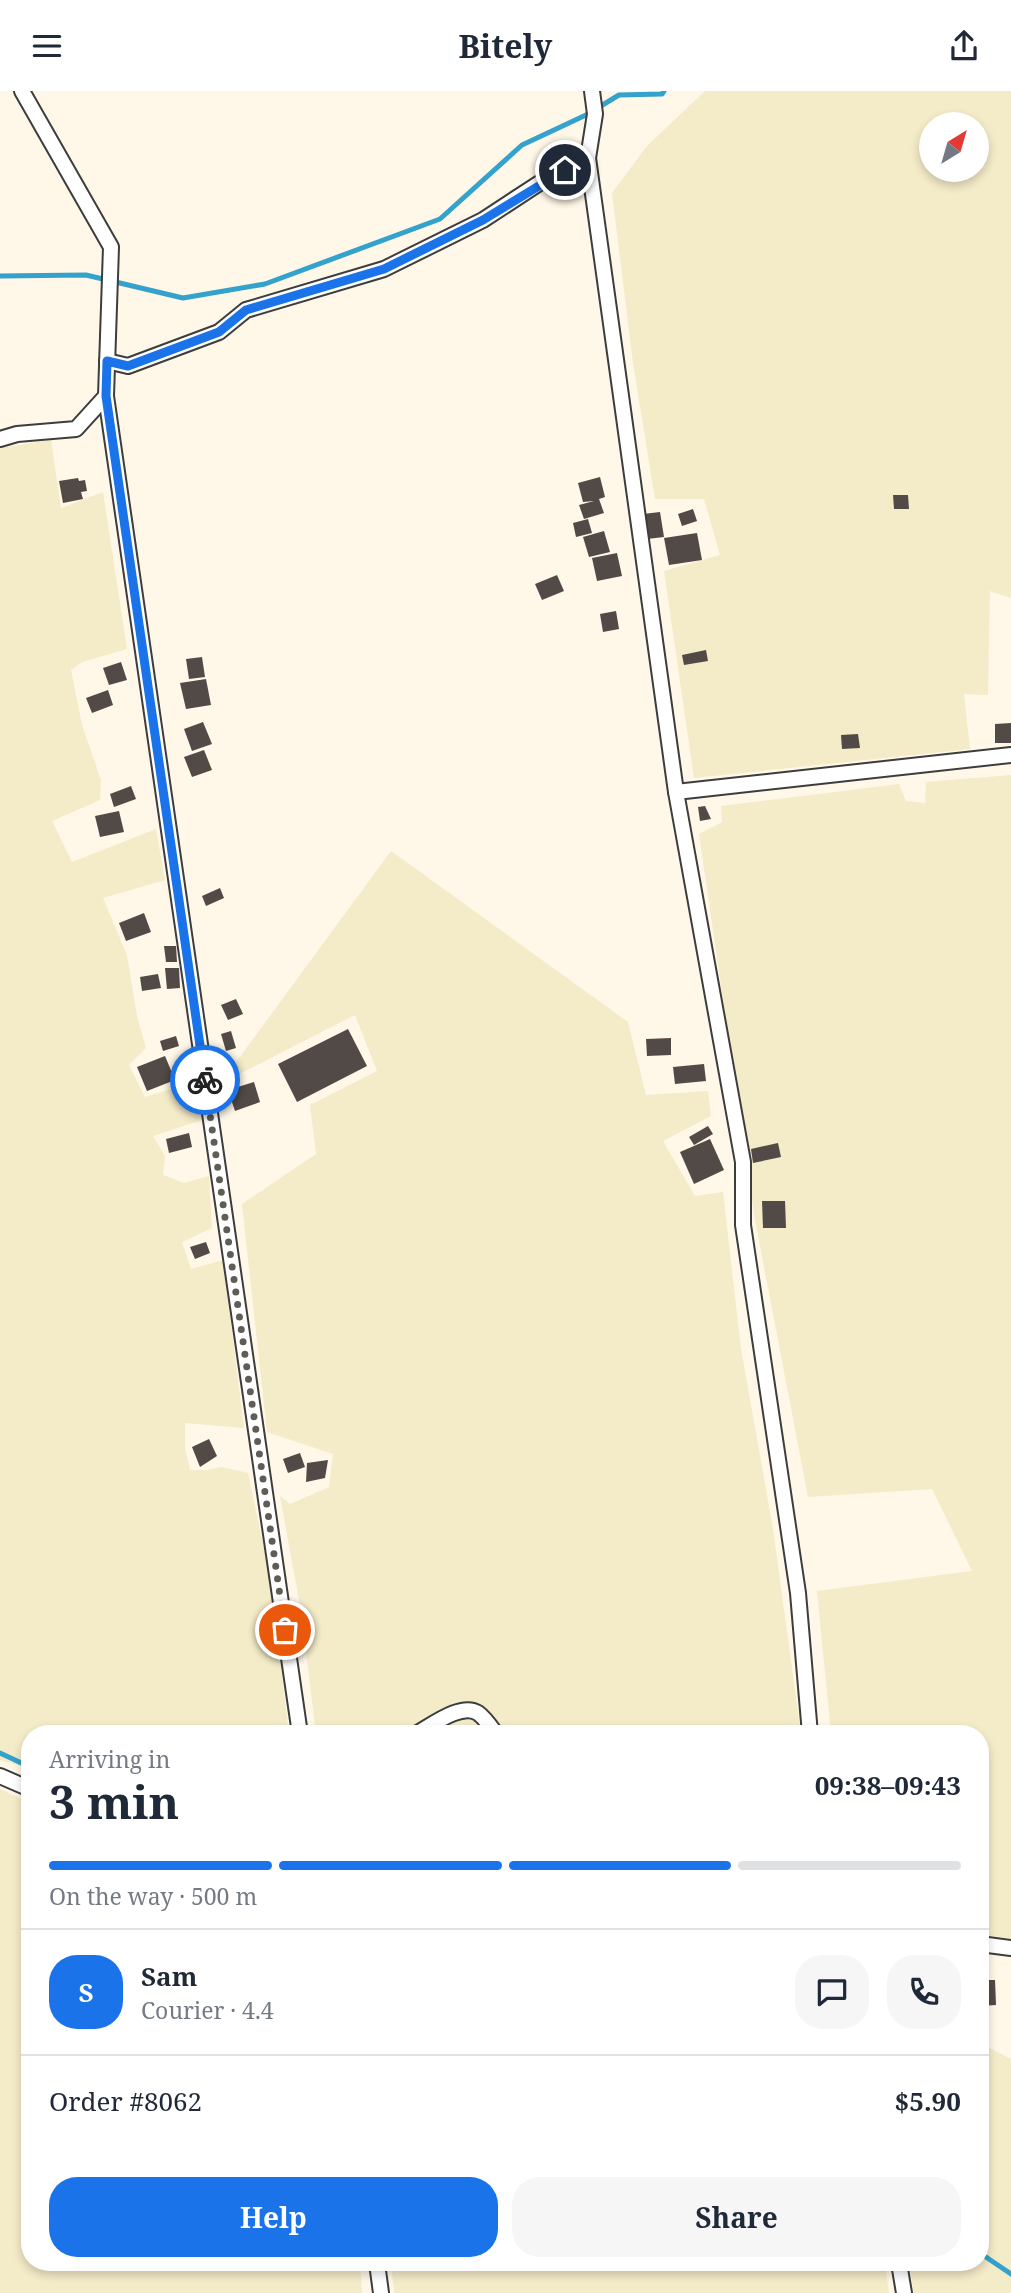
<!DOCTYPE html>
<meta charset="utf-8">
<style>
:root{--surface:#fff;--page:#f6f6f7;--text:#1f2937;--muted:#747a83;--line:#e0e1e3;--accent:#1a73e8}
body{margin:0;font-family:"Noto Serif",serif;background:var(--page);color:var(--text);height:100vh;display:flex;flex-direction:column;font-size:26px;white-space:nowrap}
*{box-sizing:border-box;margin:0}
p{font-size:23px;color:var(--muted)}
.icon{flex:none;width:38px;height:38px;fill:none;stroke:currentColor;stroke-width:2;stroke-linecap:round;stroke-linejoin:round}
.map{position:relative;flex:1;overflow:hidden}
.panel{position:absolute;left:21px;top:1634px;width:968px;height:546px;display:flex;flex-direction:column;background:var(--surface);border-radius:28px;box-shadow:0 4px 10px #0003}
.panel>*{flex:none}
.needle{width:46px;rotate:37deg}
.buttons{position:absolute;left:919px;top:21px;display:grid;gap:14px}
.buttons a{display:grid;place-items:center;width:70px;height:70px;border-radius:50%;background:var(--surface);box-shadow:0 4px 10px #0003;font-size:35px}
.pin{position:absolute;display:grid;place-items:center;width:60px;height:60px;color:#fff;margin:-30px;border:4px solid #fff;border-radius:50%;box-shadow:0 2px 7px #0007}
.courier{position:absolute;display:grid;place-items:center;width:70px;height:70px;margin:-35px;border:5px solid #1a73e8;border-radius:50%;background:#fff;color:#222;box-shadow:0 2px 9px #0007}
.summary em{font-style:normal;font-weight:700}
.summary div{display:flex;flex-direction:column-reverse}
.summary{display:flex;align-items:center;justify-content:space-between;height:119px;padding:0 28px}
h1{font-size:46px;font-weight:700;line-height:52px}
.bar{display:grid;grid-template-columns:repeat(4,1fr);gap:10px 7px;align-content:center;height:84px;padding:0 28px}
.bar i{height:9px;border-radius:5px;background:var(--line)}
.bar .current{background:var(--accent)}
.bar p{grid-column:span 4}
.line{display:flex;align-items:center;gap:18px;padding:0 28px;border-top:2px solid var(--line)}
.line div{flex:1}
.round{display:grid;place-items:center;flex:none;width:74px;height:74px;border-radius:28px;background:var(--page)}
.action{display:flex;gap:14px;margin-top:auto;padding:14px 28px}
.action a{flex:1;height:80px;border-radius:28px;background:var(--accent);color:#fff;font-size:28px;font-weight:700;line-height:80px;text-align:center}
.action a+a{background:var(--page);color:var(--text)}
header{display:flex;justify-content:space-between;align-items:center;height:91px;padding:0 28px;background:var(--surface);font-size:32px;font-weight:700}
.map>svg:first-child{display:block}
.farmland{fill:#f4ebc8;fill-rule:evenodd}
.lines{fill:none;stroke-linecap:round;stroke-linejoin:round}
.stream{stroke:#33a2cc;stroke-width:5}
.building{fill:#524a46}
.minor-casing{stroke:#3d3d3d;stroke-width:18}
.minor{stroke:#fff;stroke-width:14}
.done{stroke:#605d57;stroke-width:7;stroke-dasharray:0 12.6}
.route{stroke:#1a73e8;stroke-width:9}
</style>
<header><svg class="icon" aria-label="menu" viewBox="0 0 24 24"><path d="M4 6h16M4 12h16M4 18h16"/></svg>Bitely<svg class="icon" aria-label="share" viewBox="0 0 24 24"><path d="M12 15V3M7 8l5-5 5 5M5 13v7h14v-7"/></svg></header>
<div class="map">
<svg width="1011" height="2202" viewBox="0 0 1011 2202">
<rect width="100%" height="100%" fill="#fff7e7"/>
<!-- farmland -->
<g class="farmland">
<path d="M 705,0 L 1011,0 L 1011,507 L 990,500 L 988,604 L 964,603 L 970,658 L 694,687 L 664,480 L 720,464 L 704,408 L 655,408 L 633,272 L 612,102 L 647,55 ZM 931,33 L 976,33 L 976,79 L 931,79 Z"/>
<path d="M 51,349 L 61,417 L 103,401 L 127,558 L 82,571 L 71,579 L 82,634 L 101,689 L 100,709 L 52,730 L 72,771 L 156,738 L 165,789 L 103,807 L 127,864 L 137,925 L 146,957 L 129,974 L 145,1006 L 200,989 L 205,1028 L 153,1045 L 165,1065 L 163,1084 L 184,1092 L 209,1085 L 212,1137 L 182,1151 L 191,1178 L 223,1169 L 244,1337 L 185,1332 L 185,1358 L 190,1379 L 207,1379 L 221,1376 L 248,1382 L 270,1486 L 289,1643 L 30,1643 L 30,1678 L 0,1669 L 0,357 Z"/>
<path d="M 1011,684 L 1011,1848 L 980,1843 L 980,1643 L 831,1643 L 817,1500 L 972,1480 L 932,1398 L 808,1406 L 755,1129 L 699,743 L 722,731 L 721,715 L 899,693 L 906,710 L 925,712 L 926,691 Z"/>
<path d="M 391,760 L 628,931 L 646,1004 L 708,1000 L 711,1025 L 663,1050 L 695,1105 L 723,1101 L 741,1258 L 773,1438 L 801,1643 L 316,1643 L 301,1520 L 280,1405 L 290,1413 L 329,1396 L 333,1363 L 267,1341 L 242,1113 L 316,1063 L 310,1014 L 377,980 L 355,924 L 220,993 Z"/>
<path d="M 0,1698 L 30,1712 L 30,2172 L 360,2172 L 362,2202 L 0,2202 Z"/>
<path d="M 980,1952 L 1011,1968 L 1011,2202 L 914,2202 L 909,2172 L 980,2172 Z"/>
<path d="M 391,2172 L 885,2172 L 889,2202 L 394,2202 Z"/>
</g>
<g class="lines">
<!-- stream -->
<g class="stream">
<path d="M 0,185 L 86,184 L 183,207 L 265,193 L 440,128 L 522,54 L 586,24 L 619,4 L 662,3 L 664,0"/>
<path d="M 0,1662 L 30,1676"/>
<path d="M 980,2162 L 1011,2183"/>
</g>
</g>
<!-- building -->
<g class="building">
<path d="M 600,386 L 605,406 L 599,408 L 604,422 L 584,428 L 579,414 L 594,410 L 583,411 L 578,392 Z"/>
<path d="M 78,387 L 79,390 L 85,389 L 87,400 L 81,401 L 83,408 L 63,412 L 59,390 Z"/>
<path d="M 893,404 L 908,404 L 909,418 L 894,418 Z"/>
<path d="M 693,418 L 697,430 L 682,435 L 678,423 Z"/>
<path d="M 660,421 L 664,446 L 647,448 L 643,423 Z"/>
<path d="M 588,428 L 592,442 L 576,446 L 573,432 Z"/>
<path d="M 604,440 L 610,461 L 589,466 L 583,446 Z"/>
<path d="M 697,442 L 702,469 L 669,474 L 664,447 Z"/>
<path d="M 617,462 L 622,485 L 597,490 L 592,467 Z"/>
<path d="M 557,484 L 564,500 L 542,509 L 535,493 Z"/>
<path d="M 616,520 L 619,538 L 603,541 L 600,523 Z"/>
<path d="M 706,559 L 708,570 L 684,574 L 682,564 Z"/>
<path d="M 202,566 L 205,586 L 189,588 L 186,568 Z"/>
<path d="M 121,571 L 127,589 L 109,594 L 103,577 Z"/>
<path d="M 206,588 L 211,614 L 186,618 L 180,592 Z"/>
<path d="M 108,599 L 113,614 L 92,622 L 86,607 Z"/>
<path d="M 203,631 L 212,653 L 192,660 L 184,638 Z"/>
<path d="M 1011,632 L 1011,652 L 995,652 L 995,633 Z"/>
<path d="M 858,643 L 860,657 L 842,658 L 841,644 Z"/>
<path d="M 204,659 L 212,679 L 192,686 L 184,666 Z"/>
<path d="M 131,695 L 136,708 L 114,716 L 110,703 Z"/>
<path d="M 705,715 L 711,728 L 700,730 L 698,716 Z"/>
<path d="M 119,720 L 124,741 L 100,746 L 95,725 Z"/>
<path d="M 220,797 L 224,807 L 206,815 L 202,805 Z"/>
<path d="M 144,822 L 151,841 L 126,850 L 119,832 Z"/>
<path d="M 164,855 L 176,855 L 177,871 L 166,871 Z"/>
<path d="M 165,877 L 179,877 L 180,897 L 167,898 Z"/>
<path d="M 158,883 L 161,897 L 142,900 L 140,886 Z"/>
<path d="M 236,908 L 243,923 L 228,929 L 221,914 Z"/>
<path d="M 348,938 L 367,975 L 297,1011 L 278,973 Z"/>
<path d="M 231,940 L 236,957 L 226,960 L 221,943 Z"/>
<path d="M 176,945 L 179,955 L 163,960 L 160,950 Z"/>
<path d="M 671,947 L 671,964 L 647,965 L 646,948 Z"/>
<path d="M 165,965 L 175,989 L 147,1000 L 137,976 Z"/>
<path d="M 704,973 L 706,990 L 675,993 L 673,976 Z"/>
<path d="M 254,991 L 260,1011 L 235,1020 L 228,999 Z"/>
<path d="M 708,1035 L 713,1043 L 694,1054 L 689,1046 Z"/>
<path d="M 189,1042 L 192,1056 L 169,1062 L 166,1048 Z"/>
<path d="M 710,1048 L 724,1079 L 694,1093 L 680,1061 Z"/>
<path d="M 778,1052 L 781,1066 L 753,1072 L 751,1058 Z"/>
<path d="M 762,1110 L 785,1110 L 786,1137 L 763,1137 Z"/>
<path d="M 206,1151 L 210,1162 L 195,1168 L 190,1156 Z"/>
<path d="M 209,1348 L 217,1365 L 200,1376 L 192,1356 Z"/>
<path d="M 300,1362 L 305,1376 L 288,1382 L 283,1368 Z"/>
<path d="M 328,1369 L 325,1387 L 306,1391 L 307,1372 Z"/>
<path d="M 980,1889 L 995,1889 L 996,1914 L 980,1915 Z"/>
</g>
<g class="lines">
<defs>
<g id="minor">
<path d="M 22,0 L 111,156 L 106,305 L 300,1643"/>
<path d="M 592,0 L 595,23 L 588,67 L 676,701 L 743,1071 L 743,1134 L 798,1502 L 810,1643"/>
<path d="M 107,270 L 128,275 L 219,241 L 246,219 L 384,178 L 483,129 L 541,91 L 588,67"/>
<path d="M 0,348 L 17,343 L 76,338 L 106,305"/>
<path d="M 676,701 L 1011,664"/>
<path d="M 416,1643 C 431,1635 461,1611 478,1622 C 485,1627 491,1636 496,1643"/>
<path d="M 0,1685 L 30,1698"/>
<path d="M 980,1853 L 1011,1857"/>
<path d="M 377,2172 L 381,2202"/>
<path d="M 899,2172 L 904,2202"/>
</g>
</defs>
<!-- minor casing -->
<use href="#minor" class="minor-casing"/>
<!-- minor -->
<use href="#minor" class="minor"/>
</g>
<g class="lines">
<!-- done -->
<path class="done" d="M 205,989 L 285,1539"/>
<!-- route -->
<path class="route" d="M 205,989 L 106,305 L 107,270 L 128,275 L 219,241 L 246,219 L 384,178 L 483,129 L 565,79"/>
</g>
</svg>
<div class="buttons">
<a><svg class="needle" viewBox="-14 -14 28 28"><path d="M0-13l5 13h-10z" fill="#e53935"/><path d="M0 13l5-13h-10z" fill="#747a83"/></svg></a>
</div>
<div class="pin" style="left:285px;top:1539px;background:#ea580c"><svg class="icon" aria-label="bag" viewBox="0 0 24 24"><path d="M5 8h14l-1 12H6zM9 8a3 3 0 0 1 6 0"/></svg></div>
<div class="pin" style="left:565px;top:79px;background:#1f2937"><svg class="icon" aria-label="home" viewBox="0 0 24 24"><path d="M3 11l9-7 9 7M6 9v11h12V9"/></svg></div>
<div class="courier" style="left:205px;top:989px"><svg class="icon" aria-label="bike" viewBox="0 0 24 24"><circle cx="6" cy="16" r="4"/><circle cx="18" cy="16" r="4"/><path d="M6 16l4-8h5l3 8M10 8l3 8H6M13 5h3"/></svg></div>
<section class="panel">
<div class="summary"><div><h1>3 min</h1><p>Arriving in</p></div><em>09:38–09:43</em></div>
<div class="bar"><i class="current"></i><i class="current"></i><i class="current"></i><i></i><p>On the way · 500 m</p></div>
<div class="line" style="height:126px"><b class="round" style="background:var(--accent);color:#fff">S</b><div><b>Sam</b><p>Courier · 4.4</p></div><a class="round"><svg class="icon" aria-label="chat" viewBox="0 0 24 24"><path d="M4 5h16v11H9l-5 4z"/></svg></a><a class="round"><svg class="icon" aria-label="phone" viewBox="0 0 24 24"><path d="M5 4h4l2 5-3 2q2 4 5 5l2-3 5 2v4C11 20 4 13 5 4z"/></svg></a></div>
<div class="line" style="height:91px"><div>Order #8062</div><b>$5.90</b></div>
<div class="action"><a>Help</a><a>Share</a></div>
</section>
</div>
